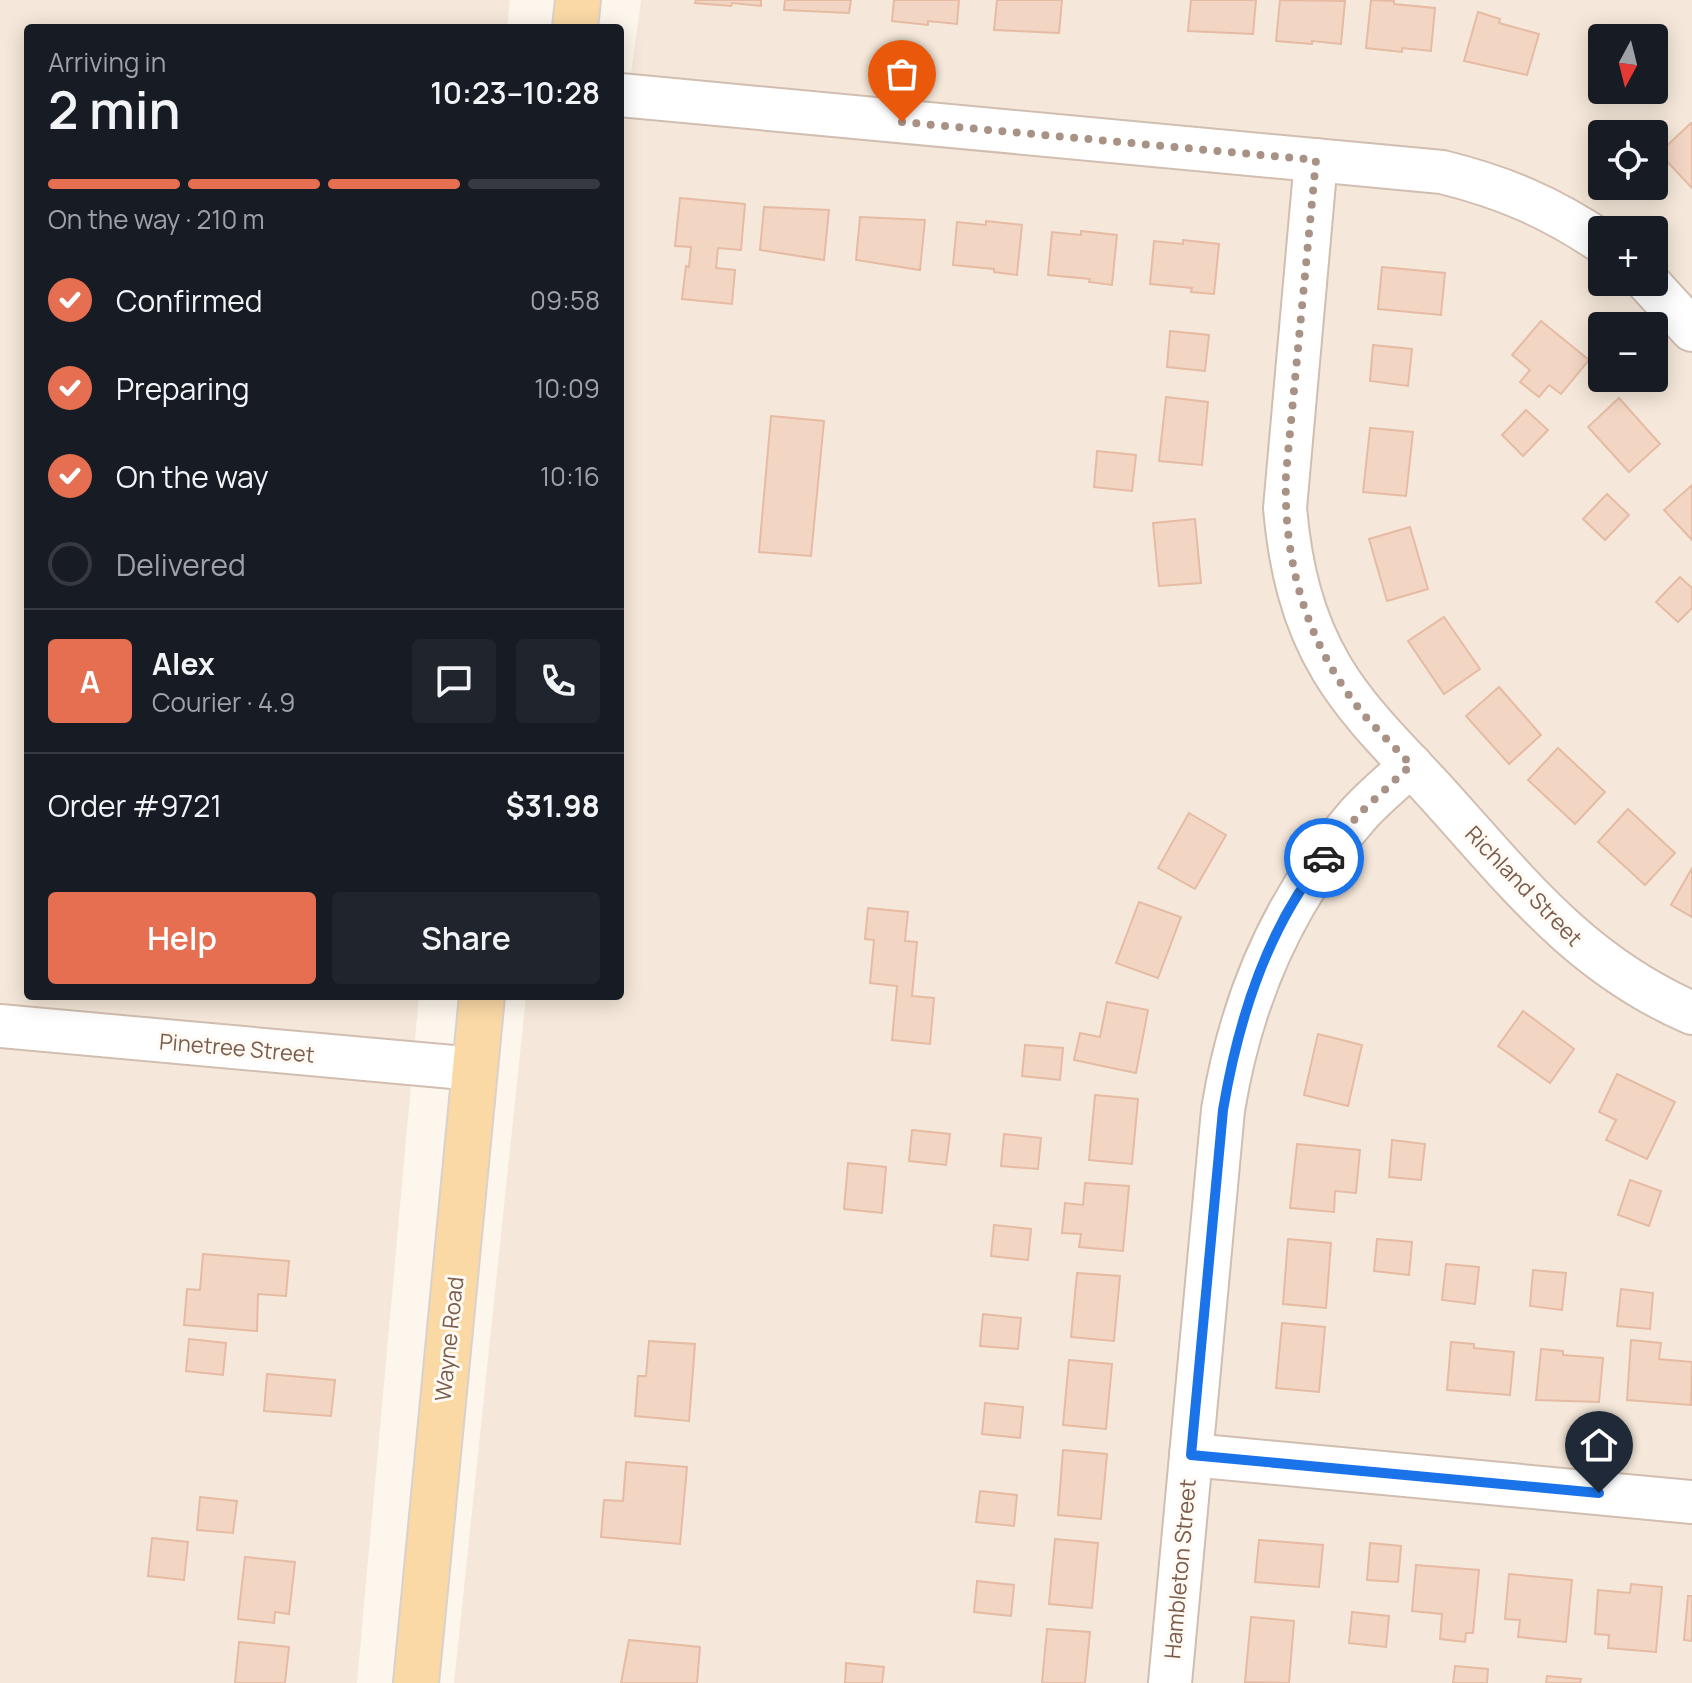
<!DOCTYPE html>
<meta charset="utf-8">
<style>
:root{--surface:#171b24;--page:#20242c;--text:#f1f3f6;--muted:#9ea1a6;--line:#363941;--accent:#e76f51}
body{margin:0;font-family:Manrope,sans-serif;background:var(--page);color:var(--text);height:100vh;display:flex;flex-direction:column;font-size:30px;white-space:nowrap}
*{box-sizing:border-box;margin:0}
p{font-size:26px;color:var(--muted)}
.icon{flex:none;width:44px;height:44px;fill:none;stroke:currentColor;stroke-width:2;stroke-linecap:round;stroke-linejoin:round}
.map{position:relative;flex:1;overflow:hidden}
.drawer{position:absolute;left:24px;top:24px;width:600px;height:976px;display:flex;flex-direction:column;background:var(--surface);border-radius:8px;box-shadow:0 4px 20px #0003}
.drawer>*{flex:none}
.needle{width:52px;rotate:187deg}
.fabs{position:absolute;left:1588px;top:24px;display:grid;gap:16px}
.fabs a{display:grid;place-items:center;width:80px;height:80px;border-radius:8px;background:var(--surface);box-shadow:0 4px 20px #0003;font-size:40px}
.pin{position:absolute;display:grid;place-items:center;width:68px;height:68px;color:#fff;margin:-82px -34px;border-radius:50% 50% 50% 0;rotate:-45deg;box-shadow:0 0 8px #0007}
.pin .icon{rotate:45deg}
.courier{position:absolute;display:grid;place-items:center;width:80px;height:80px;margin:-40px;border:6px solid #1a73e8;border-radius:50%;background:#fff;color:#222;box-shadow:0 2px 10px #0007}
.summary em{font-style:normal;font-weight:600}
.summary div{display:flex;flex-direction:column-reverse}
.summary{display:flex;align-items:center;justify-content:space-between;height:136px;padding:0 24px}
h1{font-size:52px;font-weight:600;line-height:60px}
.bar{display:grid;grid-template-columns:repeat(4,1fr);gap:12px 8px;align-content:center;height:96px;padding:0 24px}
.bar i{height:10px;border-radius:6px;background:var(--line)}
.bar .selected{background:var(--accent)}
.bar p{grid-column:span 4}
.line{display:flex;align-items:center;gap:20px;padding:0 24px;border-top:2px solid var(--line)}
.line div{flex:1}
.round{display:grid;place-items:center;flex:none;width:84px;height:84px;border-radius:8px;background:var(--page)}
ol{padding:0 24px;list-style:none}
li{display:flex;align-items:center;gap:24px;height:88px}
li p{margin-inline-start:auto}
li .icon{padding:8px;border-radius:50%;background:var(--accent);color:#fff;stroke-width:4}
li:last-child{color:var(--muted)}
li i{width:44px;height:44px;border:4px solid var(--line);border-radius:50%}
.cta{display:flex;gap:16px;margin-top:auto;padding:16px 24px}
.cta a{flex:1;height:92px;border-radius:8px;background:var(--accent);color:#fff;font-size:32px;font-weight:600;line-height:92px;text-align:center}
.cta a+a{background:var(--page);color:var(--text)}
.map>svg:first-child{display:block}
.residential{fill:#f5e8da;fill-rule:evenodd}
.building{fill:#f3d5c3;stroke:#e6bba3;stroke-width:2}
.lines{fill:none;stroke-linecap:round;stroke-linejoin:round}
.minor-casing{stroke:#d1beb0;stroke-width:46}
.major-casing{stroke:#dad1cd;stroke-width:48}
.minor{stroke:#fff;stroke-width:42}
.major{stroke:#fbd9a5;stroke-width:44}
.done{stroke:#a89285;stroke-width:8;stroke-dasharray:0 14.4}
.route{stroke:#1a73e8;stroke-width:10}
.labels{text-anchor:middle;stroke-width:6;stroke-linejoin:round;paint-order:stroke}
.street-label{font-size:22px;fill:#7a5c4d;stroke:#fffaf3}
</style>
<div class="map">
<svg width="1692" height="1683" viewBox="0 0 1692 1683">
<rect width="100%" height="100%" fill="#fdf6ec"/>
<!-- residential -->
<g class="residential">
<path d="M 0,0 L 510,0 L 507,28 L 28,28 L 28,996 L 419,996 L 357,1683 L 0,1683 Z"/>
<path d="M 641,0 L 1692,0 L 1692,1683 L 454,1683 L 526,996 L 620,996 L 620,152 ZM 1602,38 L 1654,38 L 1654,90 L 1602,90 ZM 1602,134 L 1654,134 L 1654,186 L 1602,186 ZM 1602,230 L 1654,230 L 1654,282 L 1602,282 ZM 1602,326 L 1654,326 L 1654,378 L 1602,378 Z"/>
</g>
<!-- building -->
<g class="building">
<path d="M 696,0 L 761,0 L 761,6 L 732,3 L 731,6 L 695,3 Z"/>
<path d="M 785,0 L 851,0 L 849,13 L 784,10 Z"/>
<path d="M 894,0 L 959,0 L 957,24 L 928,21 L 928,25 L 892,21 Z"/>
<path d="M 997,0 L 1062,0 L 1059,33 L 994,30 Z"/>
<path d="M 1191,0 L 1256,0 L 1253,34 L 1188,31 Z"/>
<path d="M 1280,0 L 1345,1 L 1341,44 L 1312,41 L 1312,44 L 1276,41 Z"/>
<path d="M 1371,0 L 1394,1 L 1394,4 L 1435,8 L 1431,51 L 1402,48 L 1402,52 L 1366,48 Z"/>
<path d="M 1478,12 L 1500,19 L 1499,23 L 1539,34 L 1527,75 L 1464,61 Z"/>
<path d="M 1691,123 L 1692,123 L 1692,188 L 1659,153 Z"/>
<path d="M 680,198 L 745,204 L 741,250 L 718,248 L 716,268 L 735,270 L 732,304 L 682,299 L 686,266 L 689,267 L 691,247 L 675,246 Z"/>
<path d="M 764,207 L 829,210 L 824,260 L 760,250 Z"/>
<path d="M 860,217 L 925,220 L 920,270 L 856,260 Z"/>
<path d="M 986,221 L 1022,225 L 1017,275 L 994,272 L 994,269 L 953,265 L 957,222 L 986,225 Z"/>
<path d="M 1081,231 L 1117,235 L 1112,285 L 1089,282 L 1090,279 L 1048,275 L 1052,232 L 1081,235 Z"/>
<path d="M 1183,240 L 1219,244 L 1214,294 L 1191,292 L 1192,288 L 1150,284 L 1154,241 L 1183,244 Z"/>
<path d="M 1382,267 L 1445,273 L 1441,315 L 1378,309 Z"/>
<path d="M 1541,321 L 1589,360 L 1561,394 L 1549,385 L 1539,397 L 1520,382 L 1530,370 L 1512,355 Z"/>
<path d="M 1170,331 L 1209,335 L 1205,371 L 1167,367 Z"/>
<path d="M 1373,345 L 1412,349 L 1408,386 L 1370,381 Z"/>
<path d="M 1166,397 L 1208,402 L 1202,465 L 1159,461 Z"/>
<path d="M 1619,398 L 1660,444 L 1629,472 L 1588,427 Z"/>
<path d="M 1526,410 L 1548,430 L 1523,456 L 1502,435 Z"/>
<path d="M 771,416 L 824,421 L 811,556 L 759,552 Z"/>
<path d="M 1370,428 L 1413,432 L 1406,496 L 1363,492 Z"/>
<path d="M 1097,451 L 1136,455 L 1132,491 L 1094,487 Z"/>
<path d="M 1692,485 L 1692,540 L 1664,510 Z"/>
<path d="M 1607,494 L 1629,515 L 1605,540 L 1583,519 Z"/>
<path d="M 1195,519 L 1201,583 L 1159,586 L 1153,523 Z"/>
<path d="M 1410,527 L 1428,589 L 1387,601 L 1369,539 Z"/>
<path d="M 1680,577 L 1692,588 L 1692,608 L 1678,622 L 1656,602 Z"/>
<path d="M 1444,617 L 1480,669 L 1444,694 L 1408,641 Z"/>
<path d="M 1499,687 L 1541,735 L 1509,764 L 1466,716 Z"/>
<path d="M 1558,748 L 1605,792 L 1575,824 L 1528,780 Z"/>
<path d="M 1628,809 L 1675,853 L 1645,885 L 1598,842 Z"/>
<path d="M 1189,813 L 1226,835 L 1195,889 L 1158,868 Z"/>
<path d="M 1692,868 L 1692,917 L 1671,905 Z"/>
<path d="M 1139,902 L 1181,917 L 1158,978 L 1116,963 Z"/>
<path d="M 868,908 L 908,912 L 905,941 L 917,942 L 912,996 L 934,998 L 930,1044 L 892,1040 L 897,986 L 870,983 L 874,940 L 865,939 Z"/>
<path d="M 1107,1002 L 1148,1010 L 1136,1073 L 1074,1060 L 1080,1033 L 1100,1037 Z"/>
<path d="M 1523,1011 L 1574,1049 L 1550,1083 L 1498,1046 Z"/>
<path d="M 1318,1034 L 1362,1045 L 1348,1106 L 1304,1095 Z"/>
<path d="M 1025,1045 L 1063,1048 L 1060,1080 L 1022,1076 Z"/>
<path d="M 1617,1074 L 1675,1102 L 1647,1159 L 1606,1140 L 1616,1120 L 1599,1112 Z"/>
<path d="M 1095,1095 L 1138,1099 L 1132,1164 L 1089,1160 Z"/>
<path d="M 912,1130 L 950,1134 L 946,1165 L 909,1161 Z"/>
<path d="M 1004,1134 L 1041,1138 L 1038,1169 L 1001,1166 Z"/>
<path d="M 1392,1140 L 1425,1144 L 1421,1180 L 1389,1177 Z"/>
<path d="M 1297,1144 L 1360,1150 L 1356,1193 L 1335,1191 L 1334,1212 L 1290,1208 Z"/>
<path d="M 848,1163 L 886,1167 L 882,1213 L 844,1209 Z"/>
<path d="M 1630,1180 L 1661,1191 L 1649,1226 L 1618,1215 Z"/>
<path d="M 1085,1183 L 1129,1186 L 1123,1251 L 1079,1247 L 1081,1234 L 1062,1233 L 1065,1203 L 1083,1205 Z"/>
<path d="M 994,1225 L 1031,1229 L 1028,1260 L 991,1256 Z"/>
<path d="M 1288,1239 L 1331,1243 L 1326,1308 L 1283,1304 Z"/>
<path d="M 1377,1239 L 1412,1242 L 1409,1275 L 1374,1271 Z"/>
<path d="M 203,1254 L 289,1261 L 286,1296 L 258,1294 L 257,1331 L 184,1325 L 187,1289 L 200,1290 Z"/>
<path d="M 1446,1264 L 1479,1267 L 1475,1304 L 1442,1300 Z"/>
<path d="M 1533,1270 L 1566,1273 L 1562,1310 L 1530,1306 Z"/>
<path d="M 1077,1273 L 1120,1276 L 1114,1341 L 1071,1337 Z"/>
<path d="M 1621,1289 L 1653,1293 L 1650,1329 L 1617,1326 Z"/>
<path d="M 983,1314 L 1021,1318 L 1018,1349 L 980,1346 Z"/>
<path d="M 1282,1323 L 1325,1327 L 1319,1392 L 1276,1388 Z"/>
<path d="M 189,1339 L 226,1343 L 223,1375 L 186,1371 Z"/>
<path d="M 1631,1340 L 1661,1343 L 1659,1359 L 1692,1362 L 1691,1405 L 1627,1400 Z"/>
<path d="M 649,1341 L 695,1344 L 689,1421 L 635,1416 L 638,1376 L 646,1376 Z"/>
<path d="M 1451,1342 L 1474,1344 L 1474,1348 L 1514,1352 L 1510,1395 L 1447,1390 Z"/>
<path d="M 1541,1349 L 1563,1351 L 1563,1355 L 1603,1358 L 1599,1402 L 1536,1400 Z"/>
<path d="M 1069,1360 L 1112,1364 L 1106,1429 L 1063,1425 Z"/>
<path d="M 267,1374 L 335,1380 L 331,1416 L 264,1411 Z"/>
<path d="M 985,1403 L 1023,1407 L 1020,1438 L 982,1434 Z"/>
<path d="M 1063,1450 L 1107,1454 L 1101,1519 L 1058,1515 Z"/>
<path d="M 626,1462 L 687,1467 L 680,1544 L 601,1537 L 604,1500 L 623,1501 Z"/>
<path d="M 980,1491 L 1017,1495 L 1014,1526 L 976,1522 Z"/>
<path d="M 200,1497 L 237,1501 L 233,1533 L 197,1530 Z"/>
<path d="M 152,1538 L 188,1542 L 184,1580 L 148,1576 Z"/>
<path d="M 1055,1539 L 1098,1543 L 1092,1608 L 1049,1604 Z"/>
<path d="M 1259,1540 L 1323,1545 L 1319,1587 L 1255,1582 Z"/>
<path d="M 1370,1543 L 1401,1546 L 1398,1582 L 1367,1580 Z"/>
<path d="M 245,1557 L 295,1562 L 289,1614 L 275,1612 L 274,1623 L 238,1619 Z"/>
<path d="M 1416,1565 L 1479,1570 L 1473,1633 L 1466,1633 L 1465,1642 L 1440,1639 L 1442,1614 L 1412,1611 Z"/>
<path d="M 1509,1574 L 1572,1580 L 1566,1642 L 1518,1637 L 1520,1620 L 1505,1619 Z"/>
<path d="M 977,1581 L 1014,1585 L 1011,1616 L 974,1612 Z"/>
<path d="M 1631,1584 L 1662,1587 L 1656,1652 L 1608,1648 L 1609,1635 L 1595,1634 L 1598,1590 L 1630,1593 Z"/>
<path d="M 1688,1596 L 1692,1596 L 1692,1641 L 1684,1640 Z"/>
<path d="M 1352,1612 L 1389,1616 L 1386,1647 L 1349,1643 Z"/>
<path d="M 1251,1617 L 1294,1621 L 1289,1683 L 1245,1682 Z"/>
<path d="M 1047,1629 L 1090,1632 L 1085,1683 L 1042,1683 Z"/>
<path d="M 629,1640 L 700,1647 L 697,1683 L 621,1683 Z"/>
<path d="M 239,1642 L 289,1647 L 285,1683 L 235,1683 Z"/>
<path d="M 846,1663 L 884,1667 L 882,1683 L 845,1683 Z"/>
<path d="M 1455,1666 L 1488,1669 L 1487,1683 L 1453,1683 Z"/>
<path d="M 1547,1676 L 1581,1679 L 1580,1683 L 1546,1683 Z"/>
</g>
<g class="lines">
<defs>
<g id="minor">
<path d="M 620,95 L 1442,172 C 1503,187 1550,207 1602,242"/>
<path d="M 1316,160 L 1285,508 C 1290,565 1302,619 1332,669 C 1359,714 1398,751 1433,789 C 1515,879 1577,963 1692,1013"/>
<path d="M 1648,282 L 1692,330"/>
<path d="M 0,1026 L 475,1069"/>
<path d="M 1191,1455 L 1692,1502"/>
<path d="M 1170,1683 L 1223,1110 C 1241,999 1283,900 1358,815 C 1374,797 1394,781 1411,765"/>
</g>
<g id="major">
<path d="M 575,28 L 578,0"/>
<path d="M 416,1683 L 482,996"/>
</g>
</defs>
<!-- minor casing -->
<use href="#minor" class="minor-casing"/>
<!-- major casing -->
<use href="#major" class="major-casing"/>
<!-- minor -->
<use href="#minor" class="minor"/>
<!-- major -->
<use href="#major" class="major"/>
</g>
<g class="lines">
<!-- done -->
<path class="done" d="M 902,122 L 1316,160 L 1286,474 C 1283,563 1307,645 1364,715 C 1379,732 1396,748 1411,765 L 1359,814 L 1324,858"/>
<!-- route -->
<path class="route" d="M 1324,858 C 1266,929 1238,1021 1223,1110 L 1191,1455 L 1599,1493"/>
</g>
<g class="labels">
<!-- street labels -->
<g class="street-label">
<text transform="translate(1524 886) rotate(46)" y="8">Richland Street</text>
<text transform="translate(237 1048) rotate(5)" y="8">Pinetree Street</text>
<text transform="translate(449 1339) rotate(-84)" y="8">Wayne Road</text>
<text transform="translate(1180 1569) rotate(-85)" y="8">Hambleton Street</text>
</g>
</g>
</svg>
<div class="fabs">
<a><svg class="needle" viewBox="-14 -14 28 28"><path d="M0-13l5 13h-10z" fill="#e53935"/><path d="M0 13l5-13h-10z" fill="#9ea1a6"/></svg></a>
<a><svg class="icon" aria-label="locate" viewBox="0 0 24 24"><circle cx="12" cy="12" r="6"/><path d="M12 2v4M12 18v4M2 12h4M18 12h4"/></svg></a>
<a>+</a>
<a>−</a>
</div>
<div class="pin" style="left:902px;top:122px;background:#ea580c"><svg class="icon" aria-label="bag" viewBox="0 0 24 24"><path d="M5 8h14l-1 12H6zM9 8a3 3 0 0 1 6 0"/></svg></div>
<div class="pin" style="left:1599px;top:1493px;background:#1f2937"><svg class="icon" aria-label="home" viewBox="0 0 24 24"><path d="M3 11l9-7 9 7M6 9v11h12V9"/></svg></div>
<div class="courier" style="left:1324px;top:858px"><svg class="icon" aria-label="car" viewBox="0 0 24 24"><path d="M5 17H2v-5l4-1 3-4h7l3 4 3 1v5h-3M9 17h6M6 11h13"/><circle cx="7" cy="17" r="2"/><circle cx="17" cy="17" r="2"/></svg></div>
<section class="drawer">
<div class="summary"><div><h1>2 min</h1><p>Arriving in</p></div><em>10:23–10:28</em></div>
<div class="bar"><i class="selected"></i><i class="selected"></i><i class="selected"></i><i></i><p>On the way · 210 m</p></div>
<ol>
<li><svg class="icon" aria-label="check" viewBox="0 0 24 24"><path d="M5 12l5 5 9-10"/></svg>Confirmed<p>09:58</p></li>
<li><svg class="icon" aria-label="check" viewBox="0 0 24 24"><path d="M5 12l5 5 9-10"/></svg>Preparing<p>10:09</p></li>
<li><svg class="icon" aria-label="check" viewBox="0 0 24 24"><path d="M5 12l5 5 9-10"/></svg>On the way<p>10:16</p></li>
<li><i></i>Delivered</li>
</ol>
<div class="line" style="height:144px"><b class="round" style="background:var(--accent);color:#fff">A</b><div><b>Alex</b><p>Courier · 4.9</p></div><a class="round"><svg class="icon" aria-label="chat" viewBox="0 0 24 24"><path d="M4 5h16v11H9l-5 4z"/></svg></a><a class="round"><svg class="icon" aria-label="phone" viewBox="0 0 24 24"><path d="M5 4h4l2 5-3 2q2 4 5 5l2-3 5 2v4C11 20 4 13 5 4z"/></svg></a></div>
<div class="line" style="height:104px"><div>Order #9721</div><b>$31.98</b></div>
<div class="cta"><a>Help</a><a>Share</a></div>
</section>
</div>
